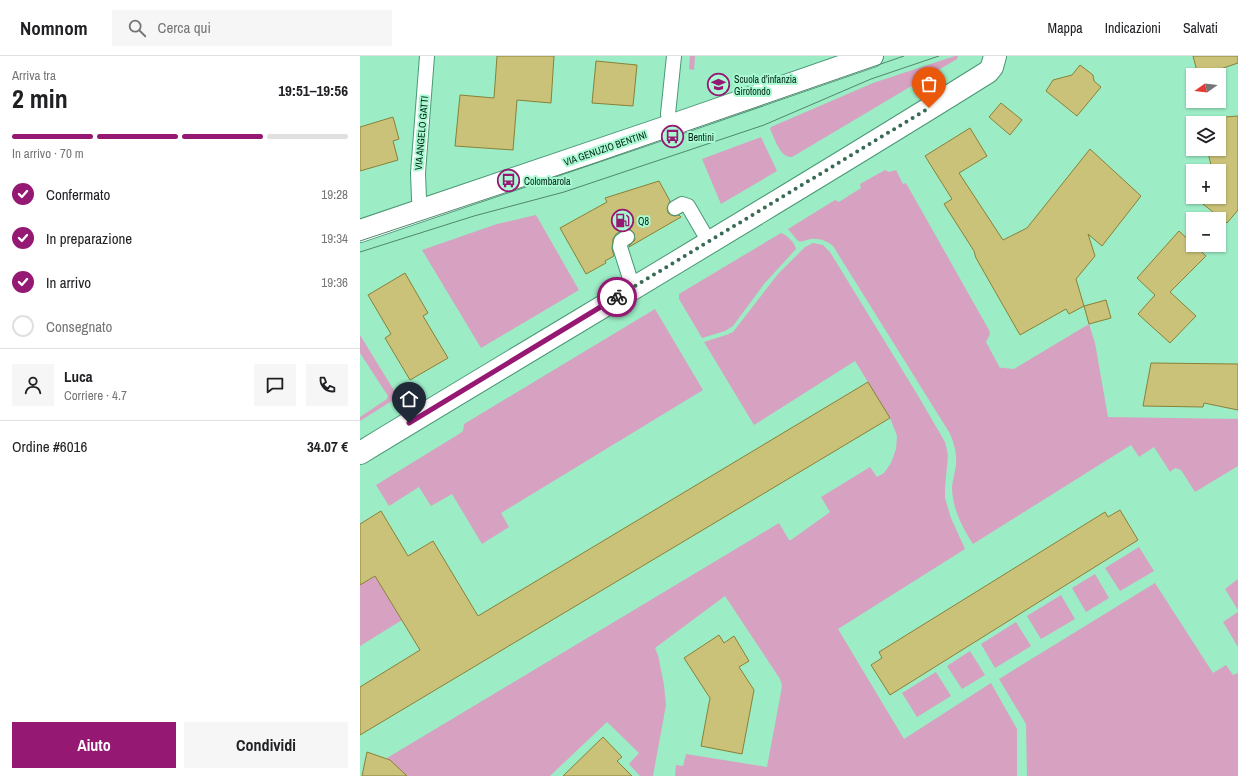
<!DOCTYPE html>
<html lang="it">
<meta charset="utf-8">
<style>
:root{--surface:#fff;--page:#f6f6f6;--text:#202124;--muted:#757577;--line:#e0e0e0;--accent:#951872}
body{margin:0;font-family:"Archivo Narrow",sans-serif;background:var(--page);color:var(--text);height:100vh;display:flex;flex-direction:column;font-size:15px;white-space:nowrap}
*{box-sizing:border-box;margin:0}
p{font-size:13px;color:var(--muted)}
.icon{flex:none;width:22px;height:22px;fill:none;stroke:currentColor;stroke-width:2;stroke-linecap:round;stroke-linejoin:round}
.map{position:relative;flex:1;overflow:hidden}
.drawer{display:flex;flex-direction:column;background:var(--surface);width:360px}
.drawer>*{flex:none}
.needle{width:26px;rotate:256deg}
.buttons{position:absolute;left:826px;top:12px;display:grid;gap:8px}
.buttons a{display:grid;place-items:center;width:40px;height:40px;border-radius:0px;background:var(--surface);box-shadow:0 1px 3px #0004;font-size:20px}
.pin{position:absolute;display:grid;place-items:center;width:34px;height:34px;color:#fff;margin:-41px -17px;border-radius:50% 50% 50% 0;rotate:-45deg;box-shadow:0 0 4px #0007}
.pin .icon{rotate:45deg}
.courier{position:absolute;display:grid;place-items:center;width:40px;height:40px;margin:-20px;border:3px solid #951872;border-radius:50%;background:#fff;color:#222;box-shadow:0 1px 5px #0007}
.overview em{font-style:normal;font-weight:700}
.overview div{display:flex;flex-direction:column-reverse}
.overview{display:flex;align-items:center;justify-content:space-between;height:68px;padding:0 12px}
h1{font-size:26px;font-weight:700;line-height:30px}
.bar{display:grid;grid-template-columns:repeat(4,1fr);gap:6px 4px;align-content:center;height:48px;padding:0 12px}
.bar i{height:5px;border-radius:3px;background:var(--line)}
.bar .on{background:var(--accent)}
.bar p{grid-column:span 4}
.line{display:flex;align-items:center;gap:10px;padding:0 12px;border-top:1px solid var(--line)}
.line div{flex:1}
.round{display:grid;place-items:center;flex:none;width:42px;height:42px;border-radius:0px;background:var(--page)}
ol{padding:0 12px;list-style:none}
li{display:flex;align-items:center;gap:12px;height:44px}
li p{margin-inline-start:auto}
li .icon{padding:4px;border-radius:50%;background:var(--accent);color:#fff;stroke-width:4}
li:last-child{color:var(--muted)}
li i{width:22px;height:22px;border:2px solid var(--line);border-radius:50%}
.button{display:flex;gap:8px;margin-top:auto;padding:8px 12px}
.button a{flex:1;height:46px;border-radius:0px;background:var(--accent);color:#fff;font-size:16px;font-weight:700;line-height:46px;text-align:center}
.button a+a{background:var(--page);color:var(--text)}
header{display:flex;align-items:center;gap:24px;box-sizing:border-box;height:56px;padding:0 20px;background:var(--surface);border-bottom:1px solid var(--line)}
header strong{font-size:19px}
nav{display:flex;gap:22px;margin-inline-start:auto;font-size:14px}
.search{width:280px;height:36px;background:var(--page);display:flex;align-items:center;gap:10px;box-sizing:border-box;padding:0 14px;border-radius:0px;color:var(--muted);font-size:15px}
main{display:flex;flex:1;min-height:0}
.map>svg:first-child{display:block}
.green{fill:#d7a2c1}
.building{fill:#cac278;stroke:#898137}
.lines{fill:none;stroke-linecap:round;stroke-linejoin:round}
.service-casing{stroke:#499875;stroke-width:16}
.minor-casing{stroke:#499875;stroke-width:24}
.tertiary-casing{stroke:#499875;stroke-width:24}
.service{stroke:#fff;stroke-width:14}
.minor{stroke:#fff;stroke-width:22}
.tertiary{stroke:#fff;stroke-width:22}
.tram{stroke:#4f886e;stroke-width:1}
.done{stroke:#386b54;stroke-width:4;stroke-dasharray:0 7.2}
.route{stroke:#951872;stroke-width:5}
.labels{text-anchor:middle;stroke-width:4;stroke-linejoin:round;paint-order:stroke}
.poi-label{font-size:10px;fill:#022517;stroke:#a9fad3;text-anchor:start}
.street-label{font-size:10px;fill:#022517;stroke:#a9fad3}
</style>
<header>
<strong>Nomnom</strong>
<div class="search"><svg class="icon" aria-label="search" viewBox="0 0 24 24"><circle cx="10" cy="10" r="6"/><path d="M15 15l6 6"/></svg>Cerca qui</div>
<nav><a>Mappa</a><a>Indicazioni</a><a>Salvati</a></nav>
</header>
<main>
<section class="drawer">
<div class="overview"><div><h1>2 min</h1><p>Arriva tra</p></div><em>19:51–19:56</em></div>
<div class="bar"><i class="on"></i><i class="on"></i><i class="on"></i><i></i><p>In arrivo · 70 m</p></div>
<ol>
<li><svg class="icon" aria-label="check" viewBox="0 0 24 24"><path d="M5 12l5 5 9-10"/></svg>Confermato<p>19:28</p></li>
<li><svg class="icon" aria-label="check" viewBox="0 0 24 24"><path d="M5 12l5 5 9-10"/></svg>In preparazione<p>19:34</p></li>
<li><svg class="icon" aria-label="check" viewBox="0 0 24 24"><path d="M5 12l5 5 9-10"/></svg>In arrivo<p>19:36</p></li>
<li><i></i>Consegnato</li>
</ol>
<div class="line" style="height:72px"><a class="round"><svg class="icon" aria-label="person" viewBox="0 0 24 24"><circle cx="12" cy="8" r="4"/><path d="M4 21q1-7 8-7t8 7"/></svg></a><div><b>Luca</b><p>Corriere · 4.7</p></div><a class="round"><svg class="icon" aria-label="chat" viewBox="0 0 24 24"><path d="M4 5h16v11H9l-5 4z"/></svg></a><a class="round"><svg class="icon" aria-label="phone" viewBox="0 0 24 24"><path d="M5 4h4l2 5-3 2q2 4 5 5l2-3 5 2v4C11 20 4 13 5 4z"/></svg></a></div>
<div class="line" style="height:52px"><div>Ordine #6016</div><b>34.07 €</b></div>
<div class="button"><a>Aiuto</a><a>Condividi</a></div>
</section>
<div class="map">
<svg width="878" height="720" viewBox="0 0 878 720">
<rect width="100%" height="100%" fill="#9cecc6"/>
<!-- green -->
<g class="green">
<path d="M 330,0 L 335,0 L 334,14 L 329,13 Z"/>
<path d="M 595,0 L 598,0 L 597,3 L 432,101 C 420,102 415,83 410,73 L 411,71 L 513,27 Z"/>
<path d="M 401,81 L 417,115 L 361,148 L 342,103 Z"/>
<path d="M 525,114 L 529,116 L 536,114 L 543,128 L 546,127 L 629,274 L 630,278 L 626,286 L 640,312 C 645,311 648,313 654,313 L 729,268 L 735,287 L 748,361 L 878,363 L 878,410 L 835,436 L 821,414 L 815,412 L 810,416 L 794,391 L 779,401 L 771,389 L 613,488 C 602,471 592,452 592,430 C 593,423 595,416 596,409 C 597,397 594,386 589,376 L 473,190 C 466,184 456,181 447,184 C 443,185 442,186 438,185 L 428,173 L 475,144 L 479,146 L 501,132 L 500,128 Z"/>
<path d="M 176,159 L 219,234 L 121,292 L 62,194 L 137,168 Z"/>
<path d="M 421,177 C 427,179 435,187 436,193 L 404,228 L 373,270 L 365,275 L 342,282 L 319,243 L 319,238 Z"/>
<path d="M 453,187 L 463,189 L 470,196 L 557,338 L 585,386 L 588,399 L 585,432 L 585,442 L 591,462 L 605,493 L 478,573 L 544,683 L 631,627 L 657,673 L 657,720 L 315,720 L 316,709 L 323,710 L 326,698 L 407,711 L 421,636 L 422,630 L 420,623 L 365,540 L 295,592 L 298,599 L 304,629 L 306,649 L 293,720 L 280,720 L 269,708 L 279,697 L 247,666 L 190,720 L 38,720 L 35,709 L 27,702 L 419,467 L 429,484 L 431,484 L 470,456 L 461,441 L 510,411 L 517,421 L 524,417 L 531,407 L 536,393 L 537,380 L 530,362 L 495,305 L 394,369 L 344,286 L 366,279 L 373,276 L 418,218 L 445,191 Z"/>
<path d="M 295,253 L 343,334 L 141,457 L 149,471 L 122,488 L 92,438 L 71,450 L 59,431 L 29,450 L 16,429 L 99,378 L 103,375 L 104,368 Z"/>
<path d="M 0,279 L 38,341 L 0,365 L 0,361 L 27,343 L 28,340 L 0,297 Z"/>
<path d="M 779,491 L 794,515 L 760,535 L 745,512 Z"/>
<path d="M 735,518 L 749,542 L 726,556 L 712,532 Z"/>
<path d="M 15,520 L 42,564 L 0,590 L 0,529 Z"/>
<path d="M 878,523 L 878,554 L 865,533 Z"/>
<path d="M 795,527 L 853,617 L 866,609 L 873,619 L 878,617 L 878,720 L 667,720 L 666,668 L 639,623 Z"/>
<path d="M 701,539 L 715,563 L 681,583 L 667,560 Z"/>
<path d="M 878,556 L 878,591 L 863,566 Z"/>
<path d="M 656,566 L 671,590 L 635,612 L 621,588 Z"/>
<path d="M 610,595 L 625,619 L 602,633 L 587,610 Z"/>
<path d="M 576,616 L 591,640 L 557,661 L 542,637 Z"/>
</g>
<!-- building -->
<g class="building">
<path d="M 137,0 L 194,0 L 191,47 L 157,44 L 153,94 L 95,90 L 100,39 L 134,42 Z"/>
<path d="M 833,0 L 878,0 L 878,7 L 843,19 L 838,19 Z"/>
<path d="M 236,5 L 277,9 L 273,50 L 232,47 Z"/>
<path d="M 720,9 L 733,19 L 734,25 L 741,31 L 717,60 L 686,35 L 693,24 L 712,19 Z"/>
<path d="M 641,47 L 662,64 L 650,79 L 629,61 Z"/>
<path d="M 878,60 L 878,154 L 867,167 L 834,141 L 859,141 L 859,115 L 846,115 L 851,109 L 848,97 L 848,93 L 859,93 L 859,67 L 851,67 L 851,62 Z"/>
<path d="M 33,61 L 39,83 L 33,85 L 38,104 L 0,115 L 0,71 Z"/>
<path d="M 610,72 L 627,100 L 599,117 L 643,184 L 667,172 L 730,93 L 781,140 L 742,190 L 728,178 L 735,200 L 716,223 L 724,250 L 709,258 L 706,253 L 660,279 L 616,202 L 614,195 L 584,148 L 592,143 L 565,100 Z"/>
<path d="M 299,125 L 310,145 L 307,152 L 308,157 L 311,159 L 315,160 L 319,159 L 321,161 L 269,191 L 269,190 L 275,184 L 274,177 L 270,173 L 266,173 L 262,174 L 256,178 L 253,183 L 252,193 L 254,200 L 245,205 L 246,207 L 226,218 L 200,172 L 247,146 L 245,142 Z"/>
<path d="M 819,175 L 846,200 L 810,236 L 836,260 L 810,287 L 778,258 L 795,239 L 777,222 Z"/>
<path d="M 45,217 L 68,257 L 63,260 L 88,302 L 50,324 L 25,282 L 31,278 L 8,239 Z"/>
<path d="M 746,244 L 751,262 L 729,268 L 724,250 Z"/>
<path d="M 791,307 L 878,308 L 878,354 L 844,347 L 843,351 L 783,350 Z"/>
<path d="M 508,326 L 530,362 L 0,679 L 0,631 L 60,594 L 15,520 L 0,529 L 0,468 L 21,455 L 48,500 L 73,485 L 118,560 Z"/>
<path d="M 760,454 L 778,484 L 530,639 L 511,609 L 522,602 L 519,596 L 745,456 L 748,461 Z"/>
<path d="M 359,579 L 364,587 L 374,580 L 389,605 L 379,611 L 394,634 L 382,698 L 341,690 L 350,642 L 324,602 Z"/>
<path d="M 243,681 L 262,701 L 257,705 L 272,720 L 203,720 Z"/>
<path d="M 7,696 L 30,704 L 47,720 L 2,720 Z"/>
</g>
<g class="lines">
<defs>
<g id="service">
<path d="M 310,70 L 308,58 L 314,0"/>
<path d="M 315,152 L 322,148 L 328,150 L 349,186"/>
<path d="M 61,154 L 59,143 L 58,117 L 67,0"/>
<path d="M 267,181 L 261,185 L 260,191 L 273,232"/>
</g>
<path id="minor" d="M 0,397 C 209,270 420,146 628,16 L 632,11 L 635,0"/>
<path id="tertiary" d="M 0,175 L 310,70 L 512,0"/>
</defs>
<!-- service casing -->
<use href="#service" class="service-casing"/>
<!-- minor casing -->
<use href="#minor" class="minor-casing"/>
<!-- tertiary casing -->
<use href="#tertiary" class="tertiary-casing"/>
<!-- service -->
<use href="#service" class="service"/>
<!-- minor -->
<use href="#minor" class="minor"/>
<!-- tertiary -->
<use href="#tertiary" class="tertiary"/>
<!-- tram -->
<g class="tram">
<path d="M 0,185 L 232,108 L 544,0"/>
<path d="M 0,196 L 114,160 L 204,136 L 404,69 L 511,23 L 579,0"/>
</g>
</g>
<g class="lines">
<!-- done -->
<path class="done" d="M 257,241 L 569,52"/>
<!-- route -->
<path class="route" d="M 49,367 L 257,241"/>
</g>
<!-- icons -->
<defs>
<symbol id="school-ring" viewBox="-11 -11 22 22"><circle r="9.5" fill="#a9fad3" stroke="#951872" stroke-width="1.5"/><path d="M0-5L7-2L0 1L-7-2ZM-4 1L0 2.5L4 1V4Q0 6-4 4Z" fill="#951872"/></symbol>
<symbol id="bus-ring" viewBox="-11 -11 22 22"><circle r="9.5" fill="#a9fad3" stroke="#951872" stroke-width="1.5"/><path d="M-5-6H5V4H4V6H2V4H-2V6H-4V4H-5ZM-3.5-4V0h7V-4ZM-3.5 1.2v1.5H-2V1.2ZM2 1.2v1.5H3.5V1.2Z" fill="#951872"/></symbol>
<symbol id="fuel-ring" viewBox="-11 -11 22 22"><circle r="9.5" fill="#a9fad3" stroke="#951872" stroke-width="1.5"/><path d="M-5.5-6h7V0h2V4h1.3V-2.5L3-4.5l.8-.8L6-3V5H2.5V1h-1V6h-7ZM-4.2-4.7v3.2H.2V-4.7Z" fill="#951872"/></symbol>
</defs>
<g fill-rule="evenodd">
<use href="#school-ring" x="346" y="16" width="25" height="25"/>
<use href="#bus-ring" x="300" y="68" width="25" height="25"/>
<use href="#bus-ring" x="136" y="112" width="25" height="25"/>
<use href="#fuel-ring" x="250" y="152" width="25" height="25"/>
</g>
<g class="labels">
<!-- poi labels -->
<g class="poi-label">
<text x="374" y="27">Scuola d'infanzia<tspan x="374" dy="12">Girotondo</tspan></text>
<text x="328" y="85">Bentini</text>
<text x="164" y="129">Colombarola</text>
<text x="278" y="169">Q8</text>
</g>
<!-- street labels -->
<g class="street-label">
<text transform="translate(61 77) rotate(-85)" y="4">VIA ANGELO GATTI</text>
<text transform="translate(245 92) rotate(-19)" y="4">VIA GENUZIO BENTINI</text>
</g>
</g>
</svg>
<div class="buttons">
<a><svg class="needle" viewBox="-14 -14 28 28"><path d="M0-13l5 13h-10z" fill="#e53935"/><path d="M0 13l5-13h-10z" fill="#757577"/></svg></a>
<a><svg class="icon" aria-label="layers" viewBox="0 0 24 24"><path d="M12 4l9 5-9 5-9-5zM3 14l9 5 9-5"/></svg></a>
<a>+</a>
<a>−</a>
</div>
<div class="pin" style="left:569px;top:52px;background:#ea580c"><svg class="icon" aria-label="bag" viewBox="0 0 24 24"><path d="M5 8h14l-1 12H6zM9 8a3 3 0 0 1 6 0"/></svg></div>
<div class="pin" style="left:49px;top:367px;background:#1f2937"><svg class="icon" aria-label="home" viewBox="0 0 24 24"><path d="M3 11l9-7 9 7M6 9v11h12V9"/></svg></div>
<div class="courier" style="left:257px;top:241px"><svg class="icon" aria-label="bike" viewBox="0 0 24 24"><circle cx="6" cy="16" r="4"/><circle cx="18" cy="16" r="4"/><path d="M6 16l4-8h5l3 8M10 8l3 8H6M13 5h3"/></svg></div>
</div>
</main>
